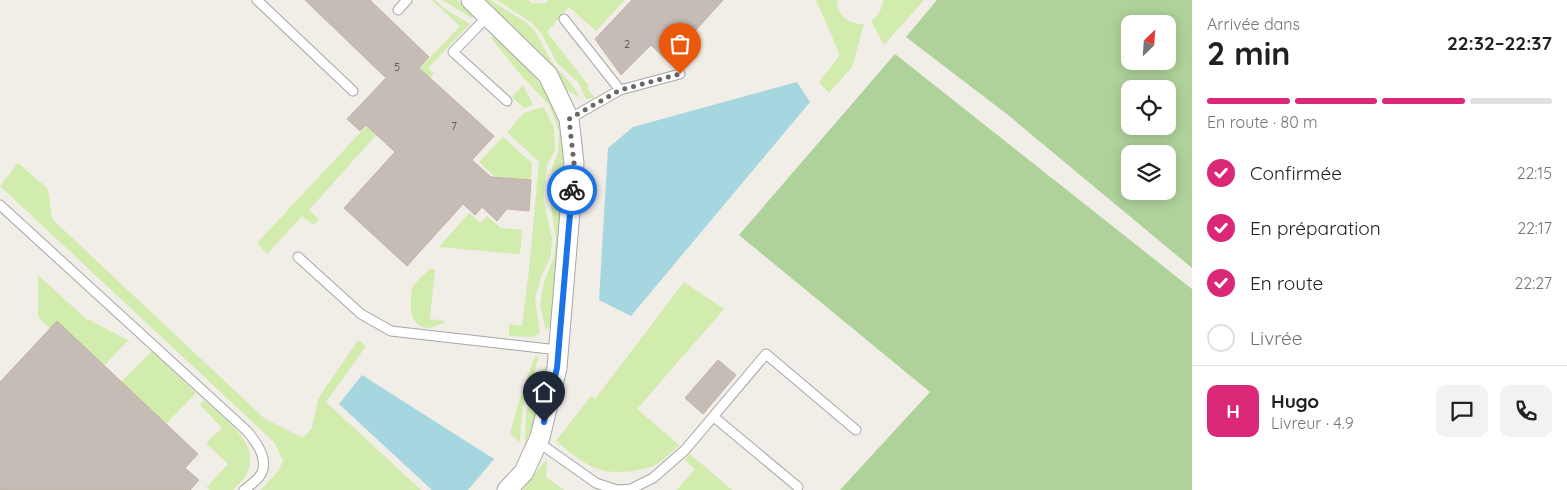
<!DOCTYPE html>
<html lang="fr">
<meta charset="utf-8">
<style>
:root{--surface:#fff;--page:#f2f2f2;--text:#202124;--muted:#757577;--line:#e0e0e0;--accent:#db2777}
body{margin:0;font-family:Quicksand,sans-serif;background:var(--page);color:var(--text);height:100vh;display:flex;flex-direction:column;font-size:19px;white-space:nowrap}
*{box-sizing:border-box;margin:0}
p{font-size:16px;color:var(--muted)}
.icon{flex:none;width:28px;height:28px;fill:none;stroke:currentColor;stroke-width:2;stroke-linecap:round;stroke-linejoin:round}
.map{position:relative;flex:1;overflow:hidden}
.side{display:flex;flex-direction:column;background:var(--surface);width:375px}
.side>*{flex:none}
.needle{width:32px;rotate:25deg}
.controls{position:absolute;left:1121px;top:15px;display:grid;gap:10px}
.controls a{display:grid;place-items:center;width:55px;height:55px;border-radius:10px;background:var(--surface);box-shadow:0 2px 12px #0003;font-size:25px}
.pin{position:absolute;display:grid;place-items:center;width:42px;height:42px;color:#fff;margin:-51px -21px;border-radius:50% 50% 50% 0;rotate:-45deg;box-shadow:0 0 5px #0007}
.pin .icon{rotate:45deg}
.courier{position:absolute;display:grid;place-items:center;width:50px;height:50px;margin:-25px;border:4px solid #1a73e8;border-radius:50%;background:#fff;color:#222;box-shadow:0 1px 6px #0007}
.summary em{font-style:normal;font-weight:700}
.summary div{display:flex;flex-direction:column-reverse}
.summary{display:flex;align-items:center;justify-content:space-between;height:85px;padding:0 15px}
h1{font-size:32px;font-weight:700;line-height:38px}
.bar{display:grid;grid-template-columns:repeat(4,1fr);gap:8px 5px;align-content:center;height:60px;padding:0 15px}
.bar i{height:6px;border-radius:4px;background:var(--line)}
.bar .active{background:var(--accent)}
.bar p{grid-column:span 4}
.line{display:flex;align-items:center;gap:12px;padding:0 15px;border-top:1px solid var(--line)}
.line div{flex:1}
.round{display:grid;place-items:center;flex:none;width:52px;height:52px;border-radius:10px;background:var(--page)}
ol{padding:0 15px;list-style:none}
li{display:flex;align-items:center;gap:15px;height:55px}
li p{margin-inline-start:auto}
li .icon{padding:5px;border-radius:50%;background:var(--accent);color:#fff;stroke-width:4}
li:last-child{color:var(--muted)}
li i{width:28px;height:28px;border:2px solid var(--line);border-radius:50%}
main{display:flex;flex:1;min-height:0}
.map>svg:first-child{display:block}
.grass{fill:#d1ecac}
.forest{fill:#afd29a;fill-rule:evenodd}
.water{fill:#a6d7e0}
.building{fill:#c6bcb6;stroke:#c4b2a8}
.lines{fill:none;stroke-linecap:round;stroke-linejoin:round}
.service-casing{stroke:#a7a7a7;stroke-width:11}
.minor-casing{stroke:#a7a7a7;stroke-width:21}
.service{stroke:#fff;stroke-width:9}
.minor{stroke:#fff;stroke-width:19}
.done{stroke:#696866;stroke-width:5;stroke-dasharray:0 9}
.route{stroke:#1a73e8;stroke-width:6}
.labels{text-anchor:middle;stroke-width:4;stroke-linejoin:round;paint-order:stroke}
.number-label{font-size:11px;fill:#4a4746}
</style>
<main>
<div class="map">
<svg width="1192" height="490" viewBox="0 0 1192 490">
<rect width="100%" height="100%" fill="#f1ede7"/>
<!-- grass -->
<g class="grass">
<path d="M 432,0 L 435,0 L 445,9 L 470,24 L 428,68 L 434,73 L 430,78 L 376,135 L 309,210 L 319,219 L 314,225 L 302,216 L 267,254 L 257,243 L 460,26 Z"/>
<path d="M 442,0 L 457,0 L 474,16 L 472,18 Z"/>
<path d="M 485,0 L 491,0 C 503,10 520,16 531,27 C 542,38 545,55 556,67 C 566,79 572,82 580,98 L 565,89 L 555,71 L 544,57 Z"/>
<path d="M 497,0 L 528,0 L 532,3 L 546,3 L 548,0 L 625,0 L 596,31 L 569,7 L 547,32 L 589,86 L 587,88 L 595,98 L 586,99 L 578,82 L 557,63 L 542,34 L 532,23 Z"/>
<path d="M 816,0 L 837,0 C 838,16 848,24 864,24 L 852,67 L 829,93 L 819,82 L 840,55 Z"/>
<path d="M 883,0 L 924,0 L 884,45 L 871,21 C 879,16 882,9 883,0 Z"/>
<path d="M 495,36 C 536,75 555,92 564,150 L 552,323 L 546,331 L 540,305 L 544,282 L 554,257 L 556,238 L 549,194 L 552,168 L 558,153 L 559,131 L 549,105 L 521,75 L 491,38 Z"/>
<path d="M 523,85 L 533,105 L 524,108 L 512,97 Z"/>
<path d="M 544,107 L 554,128 L 555,150 L 547,166 L 543,197 L 552,239 L 551,255 L 542,275 L 535,297 L 540,333 L 534,337 L 509,336 L 509,324 L 522,326 L 529,270 L 539,162 L 507,132 L 524,113 Z"/>
<path d="M 503,137 L 532,163 L 531,180 L 495,177 L 479,162 Z"/>
<path d="M 18,163 L 48,189 L 52,219 L 265,419 L 303,438 L 312,428 L 318,399 L 358,340 L 366,346 L 326,402 L 421,490 L 261,490 L 278,471 L 283,461 L 275,443 L 0,186 Z"/>
<path d="M 469,213 L 480,223 L 487,216 L 501,228 L 522,230 L 520,254 L 439,247 Z"/>
<path d="M 430,269 L 435,269 L 430,319 L 445,321 C 425,336 409,325 411,301 C 411,298 411,292 412,289 C 414,282 425,274 430,269 Z"/>
<path d="M 38,275 L 85,318 L 128,340 L 104,366 L 50,329 L 38,316 Z"/>
<path d="M 684,282 L 724,309 L 637,409 L 679,445 C 672,452 664,460 655,465 C 636,473 606,476 587,464 C 576,458 566,449 556,441 L 591,396 L 595,399 Z"/>
<path d="M 152,351 L 196,393 L 166,424 L 121,382 Z"/>
<path d="M 535,356 L 538,357 C 536,371 530,382 526,395 C 521,411 521,426 520,442 L 510,434 L 519,401 Z"/>
<path d="M 545,366 C 548,388 534,425 525,444 L 526,415 L 531,391 Z"/>
<path d="M 204,400 C 224,419 263,444 246,475 C 243,481 237,486 233,490 L 210,490 L 206,488 L 228,464 L 206,443 L 222,428 L 200,405 Z"/>
<path d="M 690,454 L 732,490 L 677,490 L 695,469 L 685,460 Z"/>
<path d="M 547,461 L 546,477 L 564,490 L 523,490 L 544,462 Z"/>
</g>
<!-- forest -->
<g class="forest">
<path d="M 937,0 L 1192,0 L 1192,268 L 1008,115 L 906,37 ZM 1130,24 L 1168,24 L 1168,61 L 1130,61 ZM 1130,89 L 1168,89 L 1168,126 L 1130,126 ZM 1130,154 L 1168,154 L 1168,191 L 1130,191 Z"/>
<path d="M 895,54 L 1192,289 L 1192,490 L 840,490 L 930,392 L 739,235 Z"/>
</g>
<!-- water -->
<g class="water">
<path d="M 797,82 L 810,102 L 631,316 L 599,300 L 608,148 L 633,127 Z"/>
<path d="M 362,375 L 494,459 L 468,490 L 432,490 L 339,404 Z"/>
</g>
<!-- building -->
<g class="building">
<path d="M 305,0 L 370,0 L 429,57 L 419,68 L 494,136 L 472,160 L 491,177 L 531,180 L 529,211 L 507,209 L 497,221 L 482,207 L 475,215 L 463,204 L 407,266 L 344,208 L 395,152 L 366,125 L 360,131 L 347,119 L 386,78 Z"/>
<path d="M 632,0 L 723,0 L 668,61 L 651,45 L 621,75 L 595,39 Z"/>
<path d="M 57,321 L 198,454 L 185,468 L 199,480 L 190,490 L 0,490 L 0,382 Z"/>
<path d="M 718,360 L 736,375 L 703,414 L 685,398 Z"/>
</g>
<g class="lines">
<defs>
<g id="service">
<path d="M 257,0 L 353,91"/>
<path d="M 398,10 L 407,0"/>
<path d="M 488,16 L 453,52 L 507,101"/>
<path d="M 564,19 L 620,90"/>
<path d="M 569,119 L 620,90 L 680,74"/>
<path d="M 0,205 L 247,431 C 257,443 271,462 259,477 C 255,482 249,486 244,490"/>
<path d="M 298,257 L 361,314 L 391,331 L 558,350"/>
<path d="M 714,417 L 798,487"/>
<path d="M 538,442 L 596,483 L 617,490"/>
<path d="M 619,490 L 631,489 L 653,478 L 685,450 L 766,354 L 856,430"/>
</g>
<path id="minor" d="M 471,0 L 548,75 L 569,119 L 574,163 L 557,368 L 540,437 L 524,472 L 507,490"/>
</defs>
<!-- service casing -->
<use href="#service" class="service-casing"/>
<!-- minor casing -->
<use href="#minor" class="minor-casing"/>
<!-- service -->
<use href="#service" class="service"/>
<!-- minor -->
<use href="#minor" class="minor"/>
</g>
<g class="lines">
<!-- done -->
<path class="done" d="M 572,190 L 574,163 L 569,119 L 620,90 L 680,74"/>
<!-- route -->
<path class="route" d="M 544,422 L 557,368 L 572,190"/>
</g>
<g class="labels">
<!-- number labels -->
<g class="number-label">
<text x="627" y="48">2</text>
<text x="397" y="71">5</text>
<text x="454" y="130">7</text>
</g>
</g>
</svg>
<div class="controls">
<a><svg class="needle" viewBox="-14 -14 28 28"><path d="M0-13l5 13h-10z" fill="#e53935"/><path d="M0 13l5-13h-10z" fill="#757577"/></svg></a>
<a><svg class="icon" aria-label="locate" viewBox="0 0 24 24"><circle cx="12" cy="12" r="6"/><path d="M12 2v4M12 18v4M2 12h4M18 12h4"/></svg></a>
<a><svg class="icon" aria-label="layers" viewBox="0 0 24 24"><path d="M12 4l9 5-9 5-9-5zM3 14l9 5 9-5"/></svg></a>
</div>
<div class="pin" style="left:680px;top:74px;background:#ea580c"><svg class="icon" aria-label="bag" viewBox="0 0 24 24"><path d="M5 8h14l-1 12H6zM9 8a3 3 0 0 1 6 0"/></svg></div>
<div class="pin" style="left:544px;top:422px;background:#1f2937"><svg class="icon" aria-label="home" viewBox="0 0 24 24"><path d="M3 11l9-7 9 7M6 9v11h12V9"/></svg></div>
<div class="courier" style="left:572px;top:190px"><svg class="icon" aria-label="bike" viewBox="0 0 24 24"><circle cx="6" cy="16" r="4"/><circle cx="18" cy="16" r="4"/><path d="M6 16l4-8h5l3 8M10 8l3 8H6M13 5h3"/></svg></div>
</div>
<section class="side">
<div class="summary"><div><h1>2 min</h1><p>Arrivée dans</p></div><em>22:32–22:37</em></div>
<div class="bar"><i class="active"></i><i class="active"></i><i class="active"></i><i></i><p>En route · 80 m</p></div>
<ol>
<li><svg class="icon" aria-label="check" viewBox="0 0 24 24"><path d="M5 12l5 5 9-10"/></svg>Confirmée<p>22:15</p></li>
<li><svg class="icon" aria-label="check" viewBox="0 0 24 24"><path d="M5 12l5 5 9-10"/></svg>En préparation<p>22:17</p></li>
<li><svg class="icon" aria-label="check" viewBox="0 0 24 24"><path d="M5 12l5 5 9-10"/></svg>En route<p>22:27</p></li>
<li><i></i>Livrée</li>
</ol>
<div class="line" style="height:90px"><b class="round" style="background:var(--accent);color:#fff">H</b><div><b>Hugo</b><p>Livreur · 4.9</p></div><a class="round"><svg class="icon" aria-label="chat" viewBox="0 0 24 24"><path d="M4 5h16v11H9l-5 4z"/></svg></a><a class="round"><svg class="icon" aria-label="phone" viewBox="0 0 24 24"><path d="M5 4h4l2 5-3 2q2 4 5 5l2-3 5 2v4C11 20 4 13 5 4z"/></svg></a></div>
</section>
</main>
